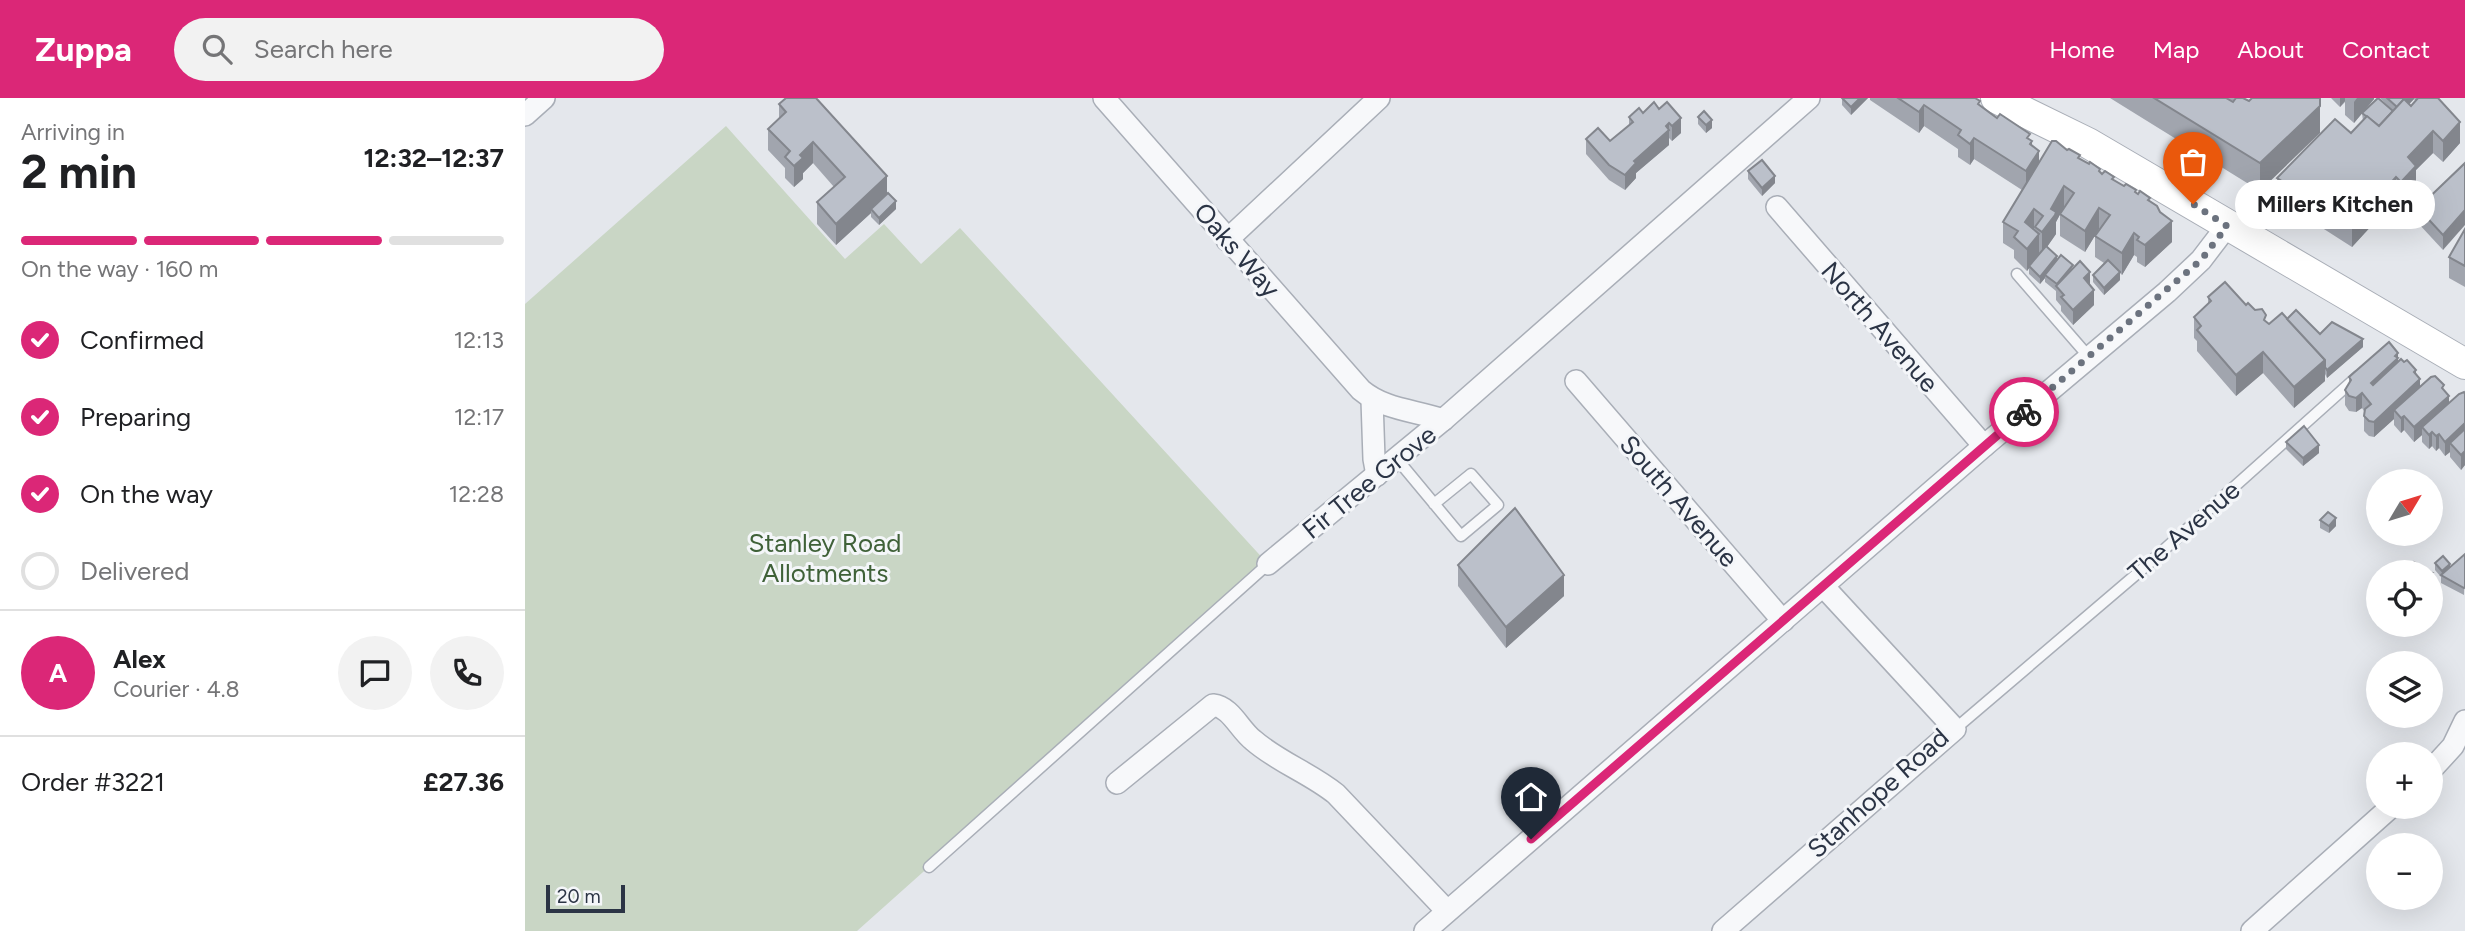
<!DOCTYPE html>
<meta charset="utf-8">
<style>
:root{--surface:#fff;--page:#f2f2f2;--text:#202124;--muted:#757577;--line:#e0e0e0;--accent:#db2777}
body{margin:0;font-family:Figtree,sans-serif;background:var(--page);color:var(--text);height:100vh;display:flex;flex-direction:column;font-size:26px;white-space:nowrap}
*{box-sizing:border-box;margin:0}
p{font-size:23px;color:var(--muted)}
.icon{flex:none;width:38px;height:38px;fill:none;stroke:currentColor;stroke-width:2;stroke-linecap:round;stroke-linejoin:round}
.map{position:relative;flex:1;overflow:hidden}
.details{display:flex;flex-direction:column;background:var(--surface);width:525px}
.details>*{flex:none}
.needle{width:46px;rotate:52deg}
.tools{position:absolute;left:1841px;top:371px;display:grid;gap:14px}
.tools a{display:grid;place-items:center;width:77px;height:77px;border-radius:50%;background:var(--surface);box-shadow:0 7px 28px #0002;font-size:35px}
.scale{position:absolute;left:21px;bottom:18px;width:79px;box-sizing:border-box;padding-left:7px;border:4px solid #2b3445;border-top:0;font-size:19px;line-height:24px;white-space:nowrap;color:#2b3445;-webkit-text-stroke:5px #f4f6f9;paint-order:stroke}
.pin{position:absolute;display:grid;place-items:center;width:60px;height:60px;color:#fff;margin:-72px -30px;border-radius:50% 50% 50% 0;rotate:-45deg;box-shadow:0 0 7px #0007}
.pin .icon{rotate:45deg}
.courier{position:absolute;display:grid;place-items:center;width:70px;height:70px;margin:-35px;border:5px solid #db2777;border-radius:50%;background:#fff;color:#222;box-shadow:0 2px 9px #0007}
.bubble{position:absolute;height:49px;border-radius:24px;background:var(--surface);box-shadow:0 7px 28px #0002;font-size:23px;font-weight:700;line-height:49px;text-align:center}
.headline em{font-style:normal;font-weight:700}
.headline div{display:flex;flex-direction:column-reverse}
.headline{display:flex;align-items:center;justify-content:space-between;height:119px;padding:0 21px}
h1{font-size:46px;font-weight:700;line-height:52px}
.bar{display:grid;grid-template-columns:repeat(4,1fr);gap:10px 7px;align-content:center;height:84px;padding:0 21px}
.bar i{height:9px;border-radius:5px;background:var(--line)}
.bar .active{background:var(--accent)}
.bar p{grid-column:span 4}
.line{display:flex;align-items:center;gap:18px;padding:0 21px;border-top:2px solid var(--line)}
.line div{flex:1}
.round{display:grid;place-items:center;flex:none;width:74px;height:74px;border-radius:37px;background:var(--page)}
ol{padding:0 21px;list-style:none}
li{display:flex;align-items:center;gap:21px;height:77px}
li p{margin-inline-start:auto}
li .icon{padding:7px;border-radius:50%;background:var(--accent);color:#fff;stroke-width:4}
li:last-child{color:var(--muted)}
li i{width:38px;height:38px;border:4px solid var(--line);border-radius:50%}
header{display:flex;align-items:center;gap:42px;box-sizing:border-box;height:98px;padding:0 35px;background:var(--accent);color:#fff}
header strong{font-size:33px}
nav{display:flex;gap:38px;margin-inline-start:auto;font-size:24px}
.search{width:490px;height:63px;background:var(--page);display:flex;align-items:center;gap:18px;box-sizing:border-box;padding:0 24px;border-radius:38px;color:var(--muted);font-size:26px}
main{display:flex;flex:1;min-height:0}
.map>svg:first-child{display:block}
.green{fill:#c9d6c5}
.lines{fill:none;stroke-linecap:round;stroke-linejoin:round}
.lane-casing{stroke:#a9aeb7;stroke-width:13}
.street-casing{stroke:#a9aeb7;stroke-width:24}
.secondary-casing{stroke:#a9aeb7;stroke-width:32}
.lane{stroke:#f7f8fa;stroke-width:10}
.street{stroke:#f7f8fa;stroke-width:21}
.secondary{stroke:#fff;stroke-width:30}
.wall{fill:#a1a5ae;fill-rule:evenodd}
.shaded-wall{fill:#83868d}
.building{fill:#bbc0ca;stroke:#83868d;stroke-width:2}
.done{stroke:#6c737f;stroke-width:7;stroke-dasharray:0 12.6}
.route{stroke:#db2777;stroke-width:9}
.labels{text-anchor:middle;stroke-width:6;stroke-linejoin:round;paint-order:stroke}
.street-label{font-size:26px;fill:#2b3445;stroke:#f4f6f9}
.park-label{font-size:26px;fill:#3f6138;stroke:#f4f6f9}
</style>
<header>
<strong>Zuppa</strong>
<div class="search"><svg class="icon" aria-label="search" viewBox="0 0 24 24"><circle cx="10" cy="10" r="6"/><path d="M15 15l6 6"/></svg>Search here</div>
<nav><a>Home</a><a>Map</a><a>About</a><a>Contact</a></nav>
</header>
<main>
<section class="details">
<div class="headline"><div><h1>2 min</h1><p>Arriving in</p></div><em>12:32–12:37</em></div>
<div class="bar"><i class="active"></i><i class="active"></i><i class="active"></i><i></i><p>On the way · 160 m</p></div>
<ol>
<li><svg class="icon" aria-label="check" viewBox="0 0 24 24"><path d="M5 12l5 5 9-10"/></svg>Confirmed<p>12:13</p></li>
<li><svg class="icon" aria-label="check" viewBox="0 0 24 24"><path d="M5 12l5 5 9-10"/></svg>Preparing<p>12:17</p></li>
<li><svg class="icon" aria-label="check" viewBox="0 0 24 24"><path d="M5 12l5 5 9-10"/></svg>On the way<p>12:28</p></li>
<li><i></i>Delivered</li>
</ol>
<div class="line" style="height:126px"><b class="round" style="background:var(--accent);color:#fff">A</b><div><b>Alex</b><p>Courier · 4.8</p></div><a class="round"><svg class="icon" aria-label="chat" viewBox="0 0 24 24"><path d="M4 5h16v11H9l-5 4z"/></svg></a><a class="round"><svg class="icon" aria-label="phone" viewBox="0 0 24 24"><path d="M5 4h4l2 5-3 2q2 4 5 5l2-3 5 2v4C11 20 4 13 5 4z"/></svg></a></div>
<div class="line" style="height:91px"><div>Order #3221</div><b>£27.36</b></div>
</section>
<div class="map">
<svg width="1940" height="833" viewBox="0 0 1940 833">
<rect width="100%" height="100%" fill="#e4e7ec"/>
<!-- green -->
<path class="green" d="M 201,28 L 320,161 L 359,126 L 396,166 L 435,130 L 743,466 L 332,833 L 0,833 L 0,206 Z"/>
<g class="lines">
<defs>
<g id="lane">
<path d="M 1492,176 L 1564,259"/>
<path d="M 872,361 L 936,438 L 973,407 L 946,376 L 909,406"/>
<path d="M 1430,631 L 1614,474 L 1833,278"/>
<path d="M 404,769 L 743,466"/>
</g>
<g id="street">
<path d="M 579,0 L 836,292 C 860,312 889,312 918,322"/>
<path d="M 0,17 L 19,0"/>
<path d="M 1252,109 L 1459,348"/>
<path d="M 702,142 L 854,0"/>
<path d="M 1051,283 L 1258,523"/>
<path d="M 847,302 L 849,361 L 852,377"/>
<path d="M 743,466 L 918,322 L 1284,0"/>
<path d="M 1906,672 L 1928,648 L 1940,623"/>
<path d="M 592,685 L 688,607 C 706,609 714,631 728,642 C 753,664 785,675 811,696 L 922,813"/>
<path d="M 900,833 L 1459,348 L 1642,194 L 1676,162 L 1702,128"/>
<path d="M 1198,833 L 1430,631 L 1298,488"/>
<path d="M 1727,833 L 1866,709"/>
</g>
<path id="secondary" d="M 1471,0 L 1563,45 L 1940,266"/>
</defs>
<!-- lane casing -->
<use href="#lane" class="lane-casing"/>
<!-- street casing -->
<use href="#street" class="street-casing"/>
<!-- secondary casing -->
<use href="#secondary" class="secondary-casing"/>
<!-- lane -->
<use href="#lane" class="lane"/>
<!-- street -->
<use href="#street" class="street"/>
<!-- secondary -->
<use href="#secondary" class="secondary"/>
</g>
<!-- wall -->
<g class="wall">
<path d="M 1317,0 L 1343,0 L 1326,17 L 1317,7 Z"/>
<path d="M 1345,0 L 1450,0 L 1455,8 L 1505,41 L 1514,65 L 1542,52 L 1575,74 L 1625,104 L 1647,144 L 1620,169 L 1612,164 L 1612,159 L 1609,157 L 1597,177 L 1595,175 L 1595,182 L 1579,197 L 1568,184 L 1568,177 L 1579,165 L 1570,159 L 1570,138 L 1574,131 L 1560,154 L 1535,138 L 1535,116 L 1539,109 L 1531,124 L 1531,136 L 1522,149 L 1532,163 L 1548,171 L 1565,188 L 1569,207 L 1548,227 L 1536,213 L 1536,208 L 1531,202 L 1531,193 L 1520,184 L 1520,180 L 1515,186 L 1504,176 L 1504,170 L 1502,173 L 1489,160 L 1489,152 L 1478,145 L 1478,124 L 1497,92 L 1449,61 L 1445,67 L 1433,59 L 1433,51 L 1399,28 L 1394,35 L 1345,2 Z"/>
<path d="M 1585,0 L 1718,0 L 1724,3 L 1795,0 L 1735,93 Z"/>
<path d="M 1806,0 L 1849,0 L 1849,1 L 1829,25 L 1820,17 L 1820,4 L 1815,9 Z"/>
<path d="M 1855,0 L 1913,0 L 1935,45 L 1918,64 L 1908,55 L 1891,72 L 1891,89 L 1876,105 L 1871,101 L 1827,149 L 1752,101 L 1752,80 L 1826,35 L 1838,23 L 1837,15 L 1868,13 ZM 1889,1 L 1891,3 L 1886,8 L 1884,6 Z"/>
<path d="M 1129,4 L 1156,35 L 1147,43 L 1144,40 L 1144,47 L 1111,75 L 1111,80 L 1100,92 L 1084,82 L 1061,56 L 1061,41 L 1085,43 L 1104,28 L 1104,19 L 1118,15 Z"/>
<path d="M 254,6 L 362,95 L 371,111 L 354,127 L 346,119 L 346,115 L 311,147 L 292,126 L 292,104 L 309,89 L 288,65 L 278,75 L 278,81 L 269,89 L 260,80 L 260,70 L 243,52 L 243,31 L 254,20 Z"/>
<path d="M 1173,19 L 1187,30 L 1181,35 L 1173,26 Z"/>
<path d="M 1940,65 L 1918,152 L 1893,125 L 1893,110 Z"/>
<path d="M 1223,73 L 1250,85 L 1237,98 L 1223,81 Z"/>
<path d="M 1940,131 L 1940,189 L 1924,180 L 1924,159 Z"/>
<path d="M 1683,199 L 1721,207 L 1744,226 L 1762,221 L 1795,236 L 1838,249 L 1802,280 L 1800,276 L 1800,283 L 1769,310 L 1738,275 L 1711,298 L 1672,253 L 1672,243 L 1669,240 L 1669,219 L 1683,206 Z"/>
<path d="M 1873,264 L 1891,276 L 1895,288 L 1919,292 L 1924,305 L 1940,296 L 1940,367 L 1936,372 L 1925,359 L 1925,354 L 1920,358 L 1914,350 L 1911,353 L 1907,348 L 1904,351 L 1897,344 L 1897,337 L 1889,344 L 1879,332 L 1876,335 L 1869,327 L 1869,321 L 1849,339 L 1844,338 L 1839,333 L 1839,313 L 1837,310 L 1831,314 L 1824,313 L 1820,307 L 1820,292 L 1824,287 L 1824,279 Z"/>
<path d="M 1761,344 L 1794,355 L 1778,368 L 1761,351 Z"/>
<path d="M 1795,422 L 1811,428 L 1804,435 L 1795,430 Z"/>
<path d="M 1940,456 L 1939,497 L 1916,485 L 1916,479 L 1910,472 L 1910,465 L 1925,469 Z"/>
<path d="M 933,467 L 1039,498 L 981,550 L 933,488 Z"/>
</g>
<!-- shaded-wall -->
<g class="shaded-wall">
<path d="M 1335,0 L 1343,0 L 1326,17 L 1326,9 Z"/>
<path d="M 1815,0 L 1820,0 L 1820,3 L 1815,9 Z"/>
<path d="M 1832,0 L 1849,0 L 1849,1 L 1829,25 L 1829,4 Z"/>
<path d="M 1883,0 L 1889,0 L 1889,1 L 1873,18 L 1873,11 Z"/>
<path d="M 1399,7 L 1399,28 L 1394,35 L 1394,14 Z"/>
<path d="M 1795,8 L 1795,35 L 1735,93 L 1735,65 Z"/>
<path d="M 1156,20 L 1156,35 L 1147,43 L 1147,28 Z"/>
<path d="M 1187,22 L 1187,30 L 1181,35 L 1181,27 Z"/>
<path d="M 1935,24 L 1935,45 L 1918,64 L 1918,43 Z"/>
<path d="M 1144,25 L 1144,47 L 1111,75 L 1111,80 L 1100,92 L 1100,77 L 1109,63 Z"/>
<path d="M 1908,33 L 1908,55 L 1891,72 L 1891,89 L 1876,105 L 1876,84 L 1883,59 Z"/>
<path d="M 1449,40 L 1449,61 L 1445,67 L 1445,46 Z"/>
<path d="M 1507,43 L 1507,64 L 1514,53 L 1514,74 L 1501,95 L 1501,73 L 1505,46 Z"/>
<path d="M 288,44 L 288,65 L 278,75 L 278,81 L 269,89 L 269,68 L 275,57 Z"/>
<path d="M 362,78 L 362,99 L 346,111 L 346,115 L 311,147 L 311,126 Z"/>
<path d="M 1250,78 L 1250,85 L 1237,98 L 1237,90 Z"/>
<path d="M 1871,79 L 1871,101 L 1827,149 L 1827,128 Z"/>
<path d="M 1539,88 L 1539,109 L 1531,124 L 1531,136 L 1517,156 L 1517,134 L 1526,111 Z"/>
<path d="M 371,103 L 371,111 L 354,127 L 354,120 Z"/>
<path d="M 1574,110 L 1574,131 L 1560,154 L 1560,133 Z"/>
<path d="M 1509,111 L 1509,132 L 1500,124 Z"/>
<path d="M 1940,112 L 1940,127 L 1918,152 L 1918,137 Z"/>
<path d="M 1647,123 L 1647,144 L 1620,169 L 1620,147 Z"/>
<path d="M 1609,135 L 1609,157 L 1597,177 L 1597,155 Z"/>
<path d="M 1514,136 L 1514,157 L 1502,173 L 1502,151 Z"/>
<path d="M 1532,158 L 1532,165 L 1520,177 L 1520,180 L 1515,186 L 1515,179 Z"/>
<path d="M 1565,174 L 1565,188 L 1559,180 Z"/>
<path d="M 1595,174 L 1595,182 L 1579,197 L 1579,190 Z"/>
<path d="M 1569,192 L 1569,207 L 1548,227 L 1548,212 Z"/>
<path d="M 1838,241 L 1838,249 L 1802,280 L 1802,272 Z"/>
<path d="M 1738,254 L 1738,275 L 1711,298 L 1711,277 Z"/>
<path d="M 1873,255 L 1873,275 L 1846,299 L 1846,285 Z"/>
<path d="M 1800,262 L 1800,283 L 1769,310 L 1769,289 Z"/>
<path d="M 1891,272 L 1891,285 L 1895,281 L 1895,296 L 1869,312 L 1869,321 L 1849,339 L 1849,324 Z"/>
<path d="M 1837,295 L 1837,310 L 1831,314 L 1831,300 Z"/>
<path d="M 1924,298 L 1924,313 L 1897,329 L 1897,337 L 1889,344 L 1889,329 Z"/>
<path d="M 1879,318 L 1879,332 L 1876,335 L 1876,320 Z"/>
<path d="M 1940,325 L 1940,340 L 1925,345 L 1925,354 L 1920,358 L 1920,344 Z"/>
<path d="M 1907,334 L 1907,348 L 1904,351 L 1904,337 Z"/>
<path d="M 1914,336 L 1914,350 L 1911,353 L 1911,338 Z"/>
<path d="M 1794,347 L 1794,355 L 1778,368 L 1778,360 Z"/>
<path d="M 1940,353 L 1940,367 L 1936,372 L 1936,357 Z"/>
<path d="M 1811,420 L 1811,428 L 1804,435 L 1804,428 Z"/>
<path d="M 1925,466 L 1925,474 L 1917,478 L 1917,473 Z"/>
<path d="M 1039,477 L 1039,498 L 981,550 L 981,529 Z"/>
</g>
<!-- building -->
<g class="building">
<path d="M 261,0 L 291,0 L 362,78 L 311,126 L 292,104 L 320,79 L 288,44 L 275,57 L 278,60 L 269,68 L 260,59 L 265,53 L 243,31 L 261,14 L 254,6 Z"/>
<path d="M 1317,0 L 1335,0 L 1326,9 Z"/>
<path d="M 1373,0 L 1450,0 L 1455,3 L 1453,6 L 1472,20 L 1475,16 L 1505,36 L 1502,40 L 1507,43 L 1505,46 L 1514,53 L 1501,73 L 1449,40 L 1445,46 L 1433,37 L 1436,32 L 1399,7 L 1394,14 Z"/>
<path d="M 1629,0 L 1701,0 L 1708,4 L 1711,0 L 1718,0 L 1724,3 L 1727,0 L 1795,0 L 1795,8 L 1735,65 Z"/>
<path d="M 1853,0 L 1868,13 L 1854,28 L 1837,15 Z"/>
<path d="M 1862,0 L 1883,0 L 1881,3 L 1879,1 L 1872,9 Z"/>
<path d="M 1893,0 L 1913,0 L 1935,24 L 1918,43 L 1908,33 L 1883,59 L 1891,68 L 1876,84 L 1871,79 L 1827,128 L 1752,80 L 1810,21 L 1826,35 L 1842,18 L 1854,28 L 1879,1 L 1886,8 Z"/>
<path d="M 1129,4 L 1134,11 L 1142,4 L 1156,20 L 1147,28 L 1144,25 L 1141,28 L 1144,32 L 1109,63 L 1111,65 L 1100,77 L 1084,67 L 1061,41 L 1073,30 L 1085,43 L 1108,24 L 1104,19 L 1114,10 L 1118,15 Z"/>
<path d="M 1179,13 L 1187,22 L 1181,27 L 1173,19 Z"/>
<path d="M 1527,43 L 1531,43 L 1542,52 L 1544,51 L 1555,57 L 1553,60 L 1564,66 L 1565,64 L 1575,71 L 1574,73 L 1577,76 L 1580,73 L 1589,79 L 1587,81 L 1599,88 L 1601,86 L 1611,92 L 1610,94 L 1613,96 L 1615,93 L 1625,100 L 1623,102 L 1632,108 L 1635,114 L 1647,123 L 1620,147 L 1612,142 L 1614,139 L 1609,135 L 1597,155 L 1570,138 L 1585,117 L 1574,110 L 1560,133 L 1535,116 L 1549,95 L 1539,88 L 1526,111 L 1531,114 L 1530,117 L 1517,134 L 1510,129 L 1518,118 L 1509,111 L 1500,124 L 1514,136 L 1502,151 L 1489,139 L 1493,133 L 1478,124 Z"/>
<path d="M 1237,62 L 1250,78 L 1237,90 L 1223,73 Z"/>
<path d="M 1940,65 L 1940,112 L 1918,137 L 1893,110 Z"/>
<path d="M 363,95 L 371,103 L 354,120 L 346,111 Z"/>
<path d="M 1940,131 L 1940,168 L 1924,159 Z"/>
<path d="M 1521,148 L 1532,158 L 1515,179 L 1504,168 Z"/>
<path d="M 1536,157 L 1548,167 L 1532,186 L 1520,177 Z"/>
<path d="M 1583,162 L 1595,174 L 1579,190 L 1568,177 Z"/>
<path d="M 1555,163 L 1565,174 L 1559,180 L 1569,192 L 1548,212 L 1536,199 L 1539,197 L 1531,188 Z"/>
<path d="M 1700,184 L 1721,207 L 1723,205 L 1730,212 L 1737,211 L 1741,217 L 1739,222 L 1744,226 L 1757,215 L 1800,262 L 1769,289 L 1738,254 L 1711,277 L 1672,232 L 1676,228 L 1669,219 L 1686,203 L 1683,199 Z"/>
<path d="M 1771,212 L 1795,236 L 1807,224 L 1838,241 L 1802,272 L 1800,269 L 1800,262 L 1762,221 Z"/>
<path d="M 1864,244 L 1873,255 L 1870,258 L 1873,260 L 1846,285 L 1848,287 L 1876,261 L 1879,264 L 1882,262 L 1891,272 L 1889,274 L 1895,281 L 1849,324 L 1844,323 L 1839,318 L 1840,311 L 1846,306 L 1837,295 L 1831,300 L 1824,298 L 1820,292 L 1826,282 L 1824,279 Z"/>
<path d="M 1910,278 L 1919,287 L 1917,290 L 1924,298 L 1889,329 L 1879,318 L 1876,320 L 1869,312 L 1906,279 Z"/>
<path d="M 1939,294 L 1940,296 L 1940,325 L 1920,344 L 1914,336 L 1911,338 L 1907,334 L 1904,337 L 1897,329 L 1934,296 Z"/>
<path d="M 1779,328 L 1794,347 L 1778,360 L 1761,344 Z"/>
<path d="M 1940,331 L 1940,353 L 1936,357 L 1925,345 Z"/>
<path d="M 990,410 L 1039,477 L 981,529 L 933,467 Z"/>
<path d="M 1803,414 L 1811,420 L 1804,428 L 1795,422 Z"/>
<path d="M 1940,456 L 1940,489 L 1939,490 L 1916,477 Z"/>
<path d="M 1918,458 L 1925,466 L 1917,473 L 1910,465 Z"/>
<path d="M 1889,464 L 1906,474 L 1883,474 Z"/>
</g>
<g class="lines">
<!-- done -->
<path class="done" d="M 1499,314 L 1676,162 L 1702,128 L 1668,106"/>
<!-- route -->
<path class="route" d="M 1006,741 L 1499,314"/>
</g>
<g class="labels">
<!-- street labels -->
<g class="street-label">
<text transform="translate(712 152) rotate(49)" y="9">Oaks Way</text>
<text transform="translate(1355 229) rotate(49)" y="9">North Avenue</text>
<text transform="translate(844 384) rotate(-39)" y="9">Fir Tree Grove</text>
<text transform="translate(1154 403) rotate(49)" y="9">South Avenue</text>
<text transform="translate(1659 433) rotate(-41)" y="9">The Avenue</text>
<text transform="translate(1353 695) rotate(-42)" y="9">Stanhope Road</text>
</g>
<!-- park labels -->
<g class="park-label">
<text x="300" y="454">Stanley Road<tspan x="300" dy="30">Allotments</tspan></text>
</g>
</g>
</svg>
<div class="tools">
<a><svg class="needle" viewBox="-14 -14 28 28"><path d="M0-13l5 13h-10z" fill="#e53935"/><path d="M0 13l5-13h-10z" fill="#757577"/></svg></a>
<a><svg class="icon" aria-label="locate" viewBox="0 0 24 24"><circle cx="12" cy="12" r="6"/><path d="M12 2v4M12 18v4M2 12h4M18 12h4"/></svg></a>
<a><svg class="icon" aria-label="layers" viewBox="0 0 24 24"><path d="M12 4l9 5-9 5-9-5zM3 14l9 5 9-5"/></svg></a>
<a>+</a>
<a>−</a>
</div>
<div class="scale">20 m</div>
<div class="pin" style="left:1668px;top:106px;background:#ea580c"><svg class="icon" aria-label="bag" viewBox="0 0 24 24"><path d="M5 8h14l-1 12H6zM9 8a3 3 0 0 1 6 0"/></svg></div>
<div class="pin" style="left:1006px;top:741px;background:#1f2937"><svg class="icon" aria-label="home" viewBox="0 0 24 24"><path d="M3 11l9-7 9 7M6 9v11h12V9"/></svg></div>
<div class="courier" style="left:1499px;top:314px"><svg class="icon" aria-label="bike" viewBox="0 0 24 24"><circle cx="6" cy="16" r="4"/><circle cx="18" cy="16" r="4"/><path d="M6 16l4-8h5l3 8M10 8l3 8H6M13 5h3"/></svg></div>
<div class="bubble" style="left:1710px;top:82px;width:200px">Millers Kitchen</div>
</div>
</main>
